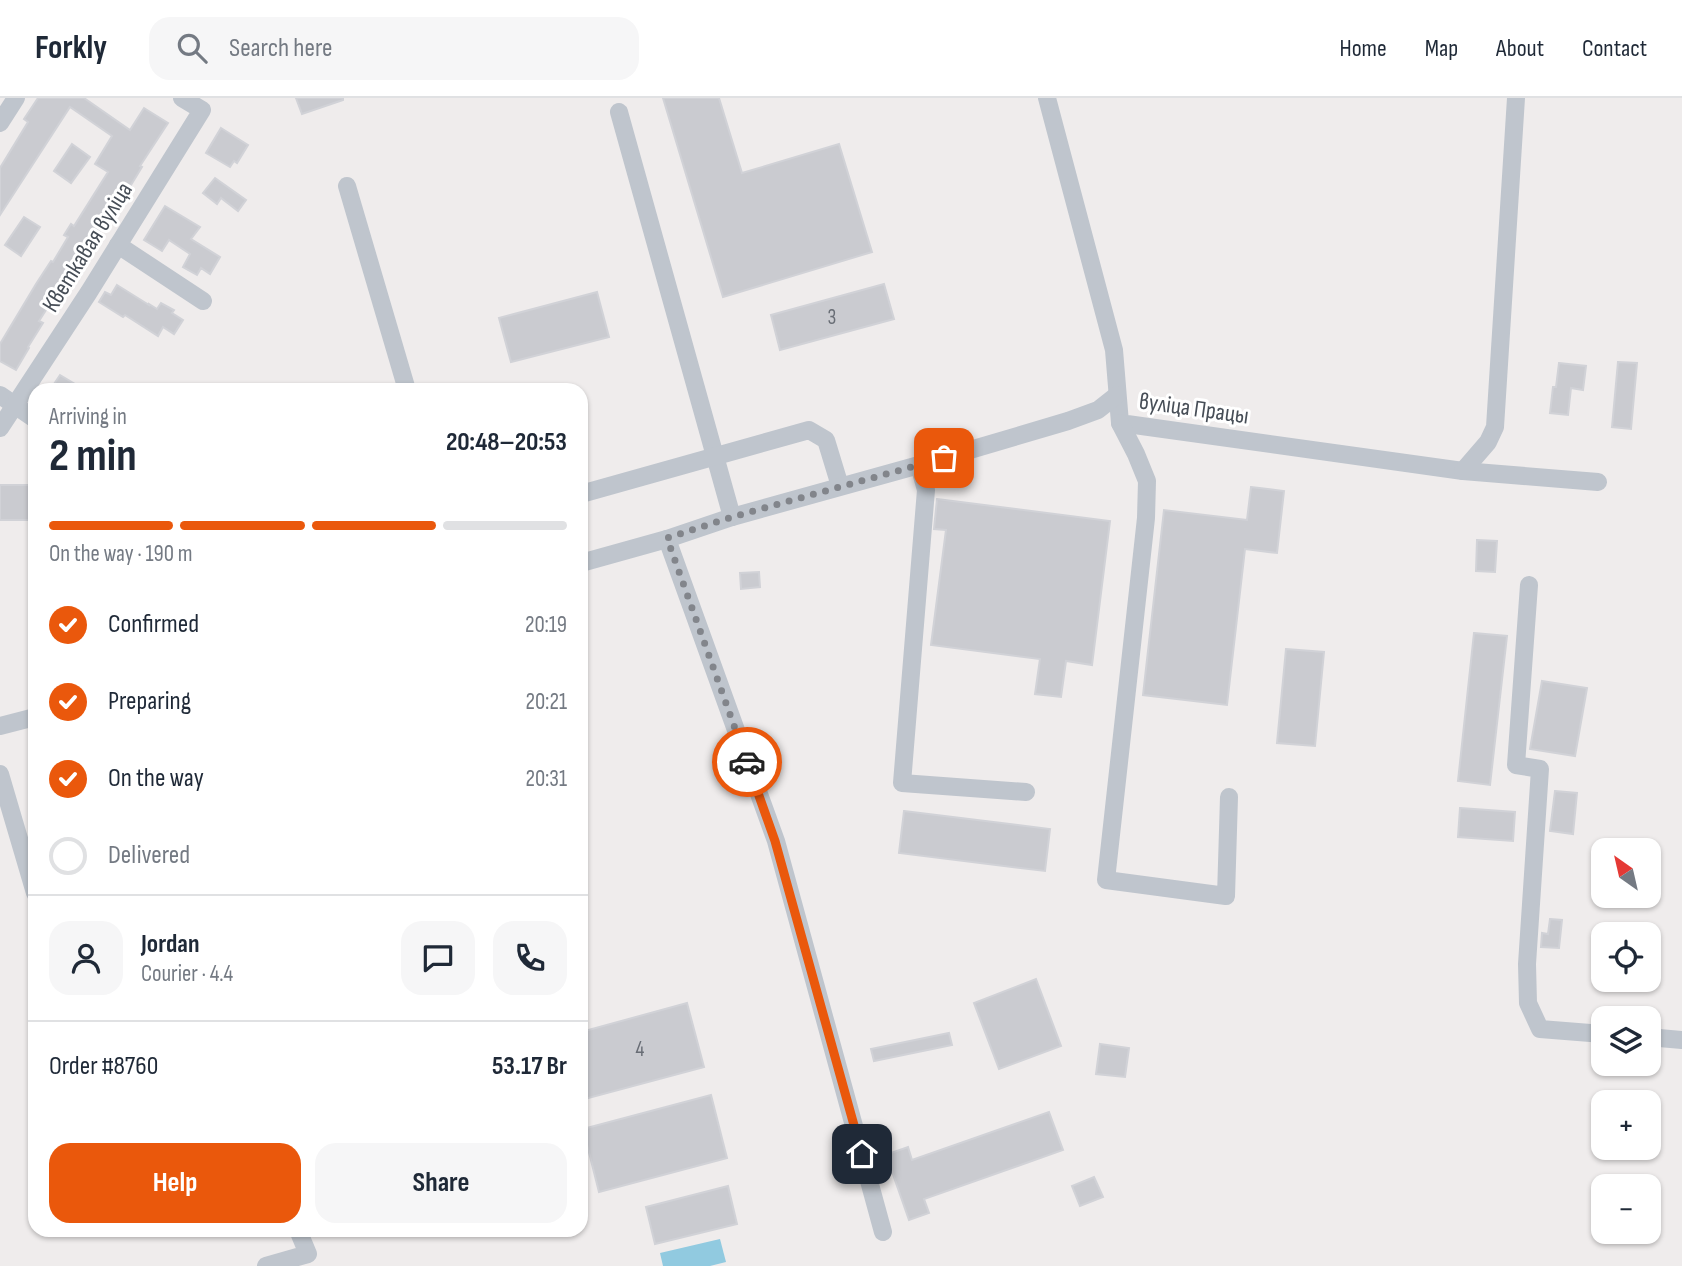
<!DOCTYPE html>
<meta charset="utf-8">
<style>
:root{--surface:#fff;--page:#f6f6f7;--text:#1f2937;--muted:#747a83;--line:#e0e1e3;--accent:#ea580c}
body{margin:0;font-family:"Sofia Sans Condensed",sans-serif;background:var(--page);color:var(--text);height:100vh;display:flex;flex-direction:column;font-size:26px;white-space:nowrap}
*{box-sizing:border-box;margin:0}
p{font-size:23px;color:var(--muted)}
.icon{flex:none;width:38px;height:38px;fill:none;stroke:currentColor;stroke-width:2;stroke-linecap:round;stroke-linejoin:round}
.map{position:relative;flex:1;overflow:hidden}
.drawer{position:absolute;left:28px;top:285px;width:560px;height:854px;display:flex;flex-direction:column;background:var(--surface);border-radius:21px;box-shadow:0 2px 5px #0004}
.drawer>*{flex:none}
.needle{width:46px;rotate:326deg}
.buttons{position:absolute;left:1591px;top:740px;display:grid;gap:14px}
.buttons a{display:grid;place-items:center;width:70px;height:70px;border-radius:14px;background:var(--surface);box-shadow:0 2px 5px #0004;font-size:35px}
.pin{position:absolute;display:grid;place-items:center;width:60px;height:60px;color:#fff;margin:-30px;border-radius:14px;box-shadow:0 4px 10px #0006}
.courier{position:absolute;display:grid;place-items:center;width:70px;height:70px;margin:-35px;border:5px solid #ea580c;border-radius:50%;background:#fff;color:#222;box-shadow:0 2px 9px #0007}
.head em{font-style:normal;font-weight:700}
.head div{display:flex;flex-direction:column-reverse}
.head{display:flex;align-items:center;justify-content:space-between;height:119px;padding:0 21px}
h1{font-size:46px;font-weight:700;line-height:52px}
.bar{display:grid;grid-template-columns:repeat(4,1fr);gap:10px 7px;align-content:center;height:84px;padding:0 21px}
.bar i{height:9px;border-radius:5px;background:var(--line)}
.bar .active{background:var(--accent)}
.bar p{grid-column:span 4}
.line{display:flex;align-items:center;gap:18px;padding:0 21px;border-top:2px solid var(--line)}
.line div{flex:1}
.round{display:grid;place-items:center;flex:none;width:74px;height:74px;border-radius:21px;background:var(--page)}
ol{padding:0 21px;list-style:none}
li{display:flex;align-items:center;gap:21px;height:77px}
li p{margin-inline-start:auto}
li .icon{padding:7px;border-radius:50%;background:var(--accent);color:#fff;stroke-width:4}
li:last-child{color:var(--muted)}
li i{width:38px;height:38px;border:4px solid var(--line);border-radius:50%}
.cta{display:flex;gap:14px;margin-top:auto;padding:14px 21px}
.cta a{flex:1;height:80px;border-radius:21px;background:var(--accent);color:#fff;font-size:28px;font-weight:700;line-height:80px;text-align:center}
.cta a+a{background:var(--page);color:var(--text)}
header{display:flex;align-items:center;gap:42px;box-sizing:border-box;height:98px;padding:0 35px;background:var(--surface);border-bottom:2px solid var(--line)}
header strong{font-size:33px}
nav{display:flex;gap:38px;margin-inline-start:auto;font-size:24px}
.search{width:490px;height:63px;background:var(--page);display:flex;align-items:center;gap:18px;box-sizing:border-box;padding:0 24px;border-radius:21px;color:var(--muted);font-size:26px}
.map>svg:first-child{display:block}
.water{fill:#91cae0}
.building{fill:#cacbd0;stroke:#d1d2d7;stroke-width:2}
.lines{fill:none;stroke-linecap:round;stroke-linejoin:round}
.minor{stroke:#bfc5cd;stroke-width:18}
.done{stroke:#82858b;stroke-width:7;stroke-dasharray:0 12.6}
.route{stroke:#ea580c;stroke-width:9}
.labels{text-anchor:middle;stroke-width:6;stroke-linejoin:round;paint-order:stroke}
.number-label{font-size:21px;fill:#686d75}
.street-label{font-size:24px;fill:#474e57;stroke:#fff}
</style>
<header>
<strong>Forkly</strong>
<div class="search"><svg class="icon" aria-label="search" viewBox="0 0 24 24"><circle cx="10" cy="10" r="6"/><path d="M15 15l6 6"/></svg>Search here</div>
<nav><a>Home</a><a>Map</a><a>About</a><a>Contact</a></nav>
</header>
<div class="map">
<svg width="1682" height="1168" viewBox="0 0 1682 1168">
<rect width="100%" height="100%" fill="#efecec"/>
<!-- water -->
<path class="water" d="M 720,1141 L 726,1164 L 710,1168 L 663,1168 L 660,1155 Z"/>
<!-- building -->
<g class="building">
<path d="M 38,0 L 84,0 L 130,32 L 144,10 L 168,25 L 140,68 L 142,69 L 131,87 L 107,123 L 106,123 L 85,157 L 83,155 L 70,176 L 73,177 L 59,200 L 55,198 L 39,223 L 43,225 L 28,249 L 29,250 L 16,272 L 0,263 L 0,246 L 36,186 L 51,163 L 53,164 L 68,139 L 64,137 L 71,126 L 74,128 L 108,74 L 95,66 L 112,38 L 70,9 L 0,117 L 0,70 L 28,24 L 24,21 Z"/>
<path d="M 296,0 L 343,0 L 343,2 L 302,16 Z"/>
<path d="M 663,0 L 719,0 L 742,75 L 839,46 L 872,154 L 723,199 Z"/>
<path d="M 221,30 L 248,47 L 237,65 L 234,63 L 230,69 L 206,55 Z"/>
<path d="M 72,46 L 90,59 L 71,85 L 54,73 Z"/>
<path d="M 215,80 L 246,102 L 238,113 L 221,100 L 217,106 L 203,95 Z"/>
<path d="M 165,108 L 200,129 L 191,141 L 220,159 L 210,176 L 201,170 L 197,177 L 183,169 L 190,156 L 169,142 L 162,153 L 144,142 Z"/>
<path d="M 24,119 L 40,129 L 21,158 L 5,147 Z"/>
<path d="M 884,186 L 894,221 L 780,252 L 771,217 Z"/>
<path d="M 117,187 L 149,207 L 149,206 L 157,211 L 161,205 L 174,212 L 172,215 L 183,222 L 174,236 L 163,229 L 158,238 L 125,217 L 123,219 L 99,204 L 105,194 L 111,197 Z"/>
<path d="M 597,194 L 609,239 L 511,264 L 499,220 Z"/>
<path d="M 1618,264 L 1637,265 L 1631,331 L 1612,329 Z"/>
<path d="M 1559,265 L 1586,268 L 1583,292 L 1571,290 L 1568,317 L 1550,315 L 1553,289 L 1556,289 Z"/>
<path d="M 60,277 L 85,292 L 50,292 Z"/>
<rect x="0" y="387" width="35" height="35"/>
<path d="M 1251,389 L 1284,393 L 1277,455 L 1245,451 L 1227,607 L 1143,597 L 1164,412 L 1247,422 Z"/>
<path d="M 937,401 L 1110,423 L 1092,567 L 1066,563 L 1061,599 L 1035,596 L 1040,561 L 931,547 L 946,432 L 934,431 Z"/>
<path d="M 1477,442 L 1497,443 L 1495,474 L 1476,473 Z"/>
<path d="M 759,474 L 760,489 L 741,491 L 740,475 Z"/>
<path d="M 1474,535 L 1507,538 L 1490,687 L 1458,683 Z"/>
<path d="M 1286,551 L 1324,554 L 1315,648 L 1277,645 Z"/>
<path d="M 1542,583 L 1587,590 L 1575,658 L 1530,651 Z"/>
<path d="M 1555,693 L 1577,695 L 1573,736 L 1550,733 Z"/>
<path d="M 1460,710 L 1515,714 L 1513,743 L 1458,739 Z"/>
<path d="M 904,713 L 1050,731 L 1045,773 L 899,755 Z"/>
<path d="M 1550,821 L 1562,822 L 1559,850 L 1541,849 L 1542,835 L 1548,836 Z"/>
<path d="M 1036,881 L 1061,948 L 999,971 L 974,905 Z"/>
<path d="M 687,905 L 704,969 L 581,1002 L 581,934 Z"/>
<path d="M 949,935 L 952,947 L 874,963 L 871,951 Z"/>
<path d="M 1100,946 L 1129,950 L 1125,979 L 1096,976 Z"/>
<path d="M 711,997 L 727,1060 L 599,1094 L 583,1031 Z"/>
<path d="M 1049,1014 L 1063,1052 L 924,1101 L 929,1115 L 909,1122 L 890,1068 L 886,1070 L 882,1058 L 908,1049 L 912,1062 Z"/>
<path d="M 1094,1079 L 1103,1099 L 1080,1108 L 1072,1088 Z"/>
<path d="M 728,1088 L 737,1126 L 655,1146 L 646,1109 Z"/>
</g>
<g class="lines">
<!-- minor -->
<g class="minor">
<path d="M 1047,0 L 1114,252 L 1120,325 L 1463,373 L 1598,384"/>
<path d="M 619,14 L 732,419"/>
<path d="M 0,25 L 16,0"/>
<path d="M 347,88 L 407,292"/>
<path d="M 118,147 L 203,203"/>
<path d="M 0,297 L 35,321"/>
<path d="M 1120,325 L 1136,356 L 1147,383 L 1146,420 L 1106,782 L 1226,798 L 1229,699"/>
<path d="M 0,330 L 89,194 L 202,12 L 182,0"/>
<path d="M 919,367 L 926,392 L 902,685 L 1026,694"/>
<path d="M 1463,373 L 1488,344 L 1495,329 L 1516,0"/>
<path d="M 581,396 L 809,332 L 826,342 L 840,388"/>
<path d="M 667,441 L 776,743 L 883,1134"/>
<path d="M 581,465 L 667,441 L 732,419 L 919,367 L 1068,323 L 1098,312 L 1117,297"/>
<path d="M 1529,487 L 1516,667 L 1540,671 L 1527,866 L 1528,905 L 1540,931 L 1603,936"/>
<path d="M 0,628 L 35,619"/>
<path d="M 0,676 L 35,795"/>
<path d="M 1648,939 L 1682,942"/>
<path d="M 266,1168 L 308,1156 L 298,1132"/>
</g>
</g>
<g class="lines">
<!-- done -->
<path class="done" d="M 747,664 L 667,440 L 732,419 L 944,360"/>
<!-- route -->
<path class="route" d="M 747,664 L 775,743 L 862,1056"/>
</g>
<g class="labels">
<!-- number labels -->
<g class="number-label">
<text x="832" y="226">3</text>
<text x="640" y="958">4</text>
</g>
<!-- street labels -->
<g class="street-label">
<text transform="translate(87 149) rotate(-58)" y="8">Кветкавая вуліца</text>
<text transform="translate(1194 310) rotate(8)" y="8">вуліца Працы</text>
</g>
</g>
</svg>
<div class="buttons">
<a><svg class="needle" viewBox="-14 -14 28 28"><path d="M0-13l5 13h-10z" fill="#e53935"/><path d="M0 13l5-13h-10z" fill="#747a83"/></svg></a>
<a><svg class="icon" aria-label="locate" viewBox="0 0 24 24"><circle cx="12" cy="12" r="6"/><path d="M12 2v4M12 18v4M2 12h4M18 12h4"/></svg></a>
<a><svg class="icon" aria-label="layers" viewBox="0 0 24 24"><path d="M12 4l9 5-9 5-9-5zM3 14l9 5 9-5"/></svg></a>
<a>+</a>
<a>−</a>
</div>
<div class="pin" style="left:944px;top:360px;background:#ea580c"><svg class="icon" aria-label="bag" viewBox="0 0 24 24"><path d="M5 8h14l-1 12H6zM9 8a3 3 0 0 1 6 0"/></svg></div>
<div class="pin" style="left:862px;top:1056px;background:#1f2937"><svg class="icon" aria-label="home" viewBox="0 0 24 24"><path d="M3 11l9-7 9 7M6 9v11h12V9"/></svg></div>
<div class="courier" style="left:747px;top:664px"><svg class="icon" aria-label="car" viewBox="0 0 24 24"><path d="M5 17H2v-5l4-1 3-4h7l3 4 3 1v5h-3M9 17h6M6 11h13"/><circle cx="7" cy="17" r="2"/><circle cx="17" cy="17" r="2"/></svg></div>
<section class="drawer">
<div class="head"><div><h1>2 min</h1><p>Arriving in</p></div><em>20:48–20:53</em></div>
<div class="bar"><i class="active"></i><i class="active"></i><i class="active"></i><i></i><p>On the way · 190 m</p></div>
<ol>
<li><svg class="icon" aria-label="check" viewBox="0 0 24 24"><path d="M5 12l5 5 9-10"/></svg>Confirmed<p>20:19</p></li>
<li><svg class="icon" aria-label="check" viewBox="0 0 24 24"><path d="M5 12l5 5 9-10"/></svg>Preparing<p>20:21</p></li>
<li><svg class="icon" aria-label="check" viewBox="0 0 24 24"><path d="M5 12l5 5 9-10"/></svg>On the way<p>20:31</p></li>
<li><i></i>Delivered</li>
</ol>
<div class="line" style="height:126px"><a class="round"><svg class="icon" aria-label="person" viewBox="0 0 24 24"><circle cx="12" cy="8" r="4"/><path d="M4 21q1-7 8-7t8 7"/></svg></a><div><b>Jordan</b><p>Courier · 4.4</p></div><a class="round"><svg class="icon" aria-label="chat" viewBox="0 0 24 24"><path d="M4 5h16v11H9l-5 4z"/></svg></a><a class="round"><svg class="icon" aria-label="phone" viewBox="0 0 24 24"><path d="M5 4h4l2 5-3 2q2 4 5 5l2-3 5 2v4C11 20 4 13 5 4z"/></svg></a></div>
<div class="line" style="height:91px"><div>Order #8760</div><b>53.17 Br</b></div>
<div class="cta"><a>Help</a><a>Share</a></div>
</section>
</div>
